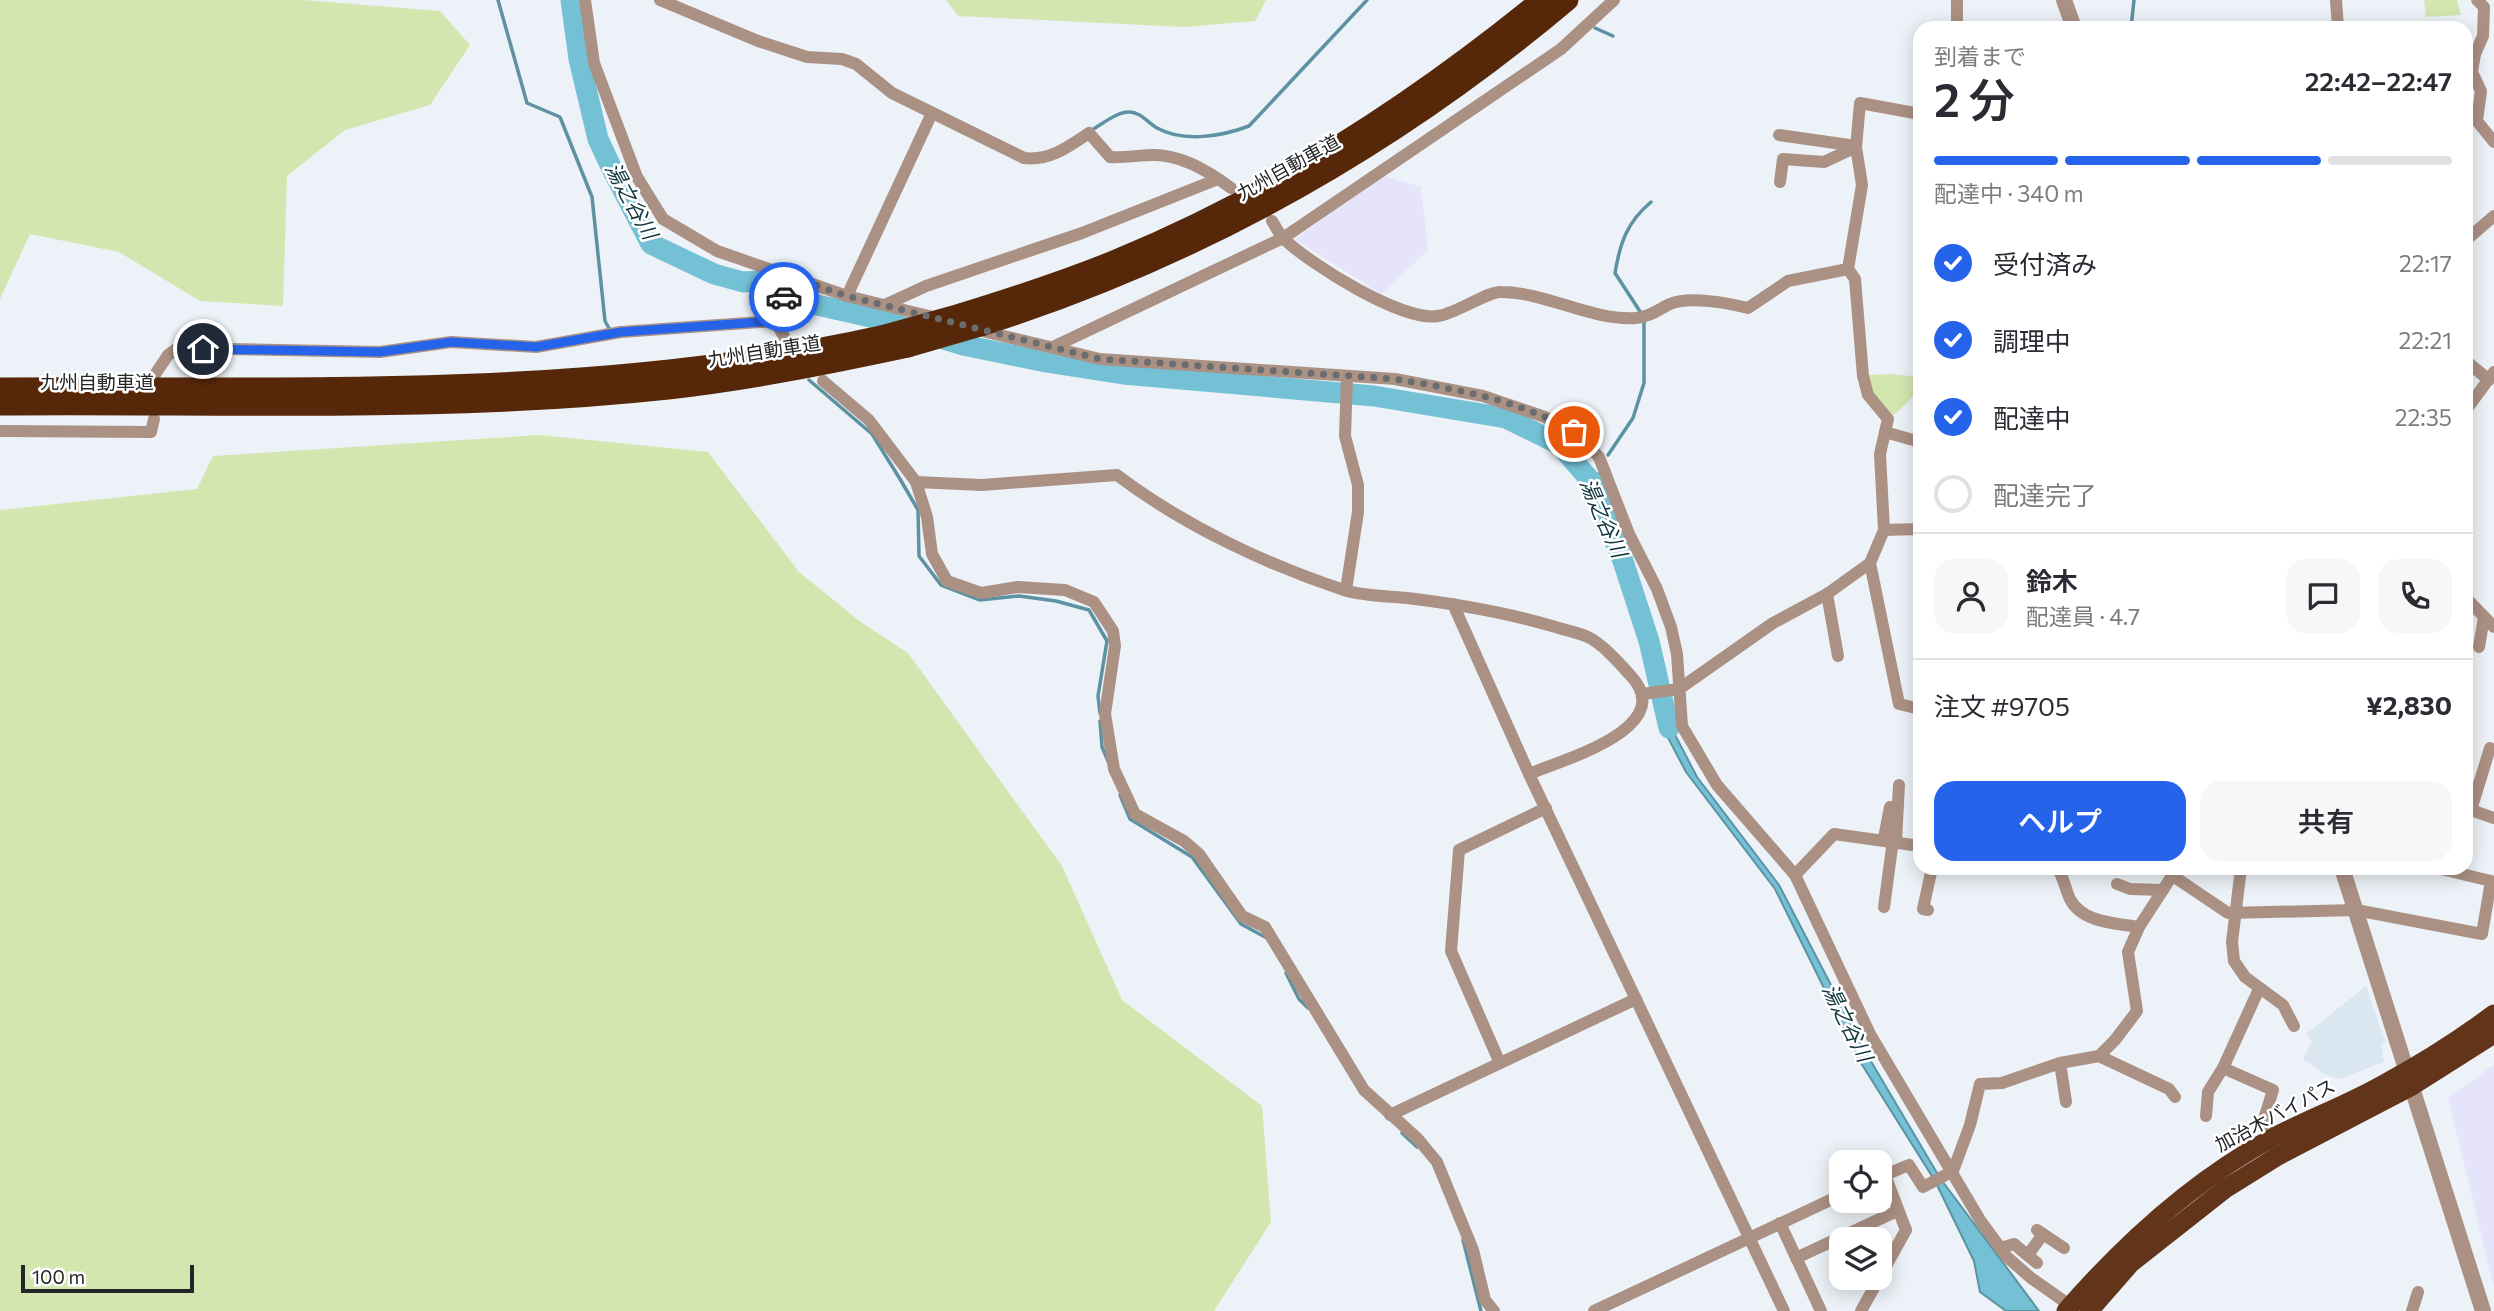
<!DOCTYPE html>
<html lang="ja">
<meta charset="utf-8">
<style>
:root{--surface:#fff;--page:#f7f7f7;--text:#2b2b33;--muted:#7c7c81;--line:#e1e1e2;--accent:#2563eb}
body{margin:0;font-family:Commissioner,"Noto Sans JP",sans-serif;background:var(--page);color:var(--text);height:100vh;display:flex;flex-direction:column;font-size:26px;white-space:nowrap}
*{box-sizing:border-box;margin:0}
p{font-size:23px;color:var(--muted)}
.icon{flex:none;width:38px;height:38px;fill:none;stroke:currentColor;stroke-width:2;stroke-linecap:round;stroke-linejoin:round}
.map{position:relative;flex:1;overflow:hidden}
.panel{position:absolute;left:1913px;top:21px;width:560px;height:854px;display:flex;flex-direction:column;background:var(--surface);border-radius:21px;box-shadow:0 4px 18px #0003}
.panel>*{flex:none}
.controls{position:absolute;left:1829px;top:1150px;display:grid;gap:14px}
.controls a{display:grid;place-items:center;width:63px;height:63px;border-radius:14px;background:var(--surface);box-shadow:0 4px 18px #0003;font-size:35px}
.scale{position:absolute;left:21px;bottom:18px;width:173px;box-sizing:border-box;padding-left:7px;border:4px solid #232527;border-top:0;font-size:19px;line-height:24px;white-space:nowrap;color:#232527;-webkit-text-stroke:5px #fff;paint-order:stroke}
.pin{position:absolute;display:grid;place-items:center;width:60px;height:60px;color:#fff;margin:-30px;border:4px solid #fff;border-radius:50%;box-shadow:0 2px 7px #0007}
.courier{position:absolute;display:grid;place-items:center;width:70px;height:70px;margin:-35px;border:5px solid #2563eb;border-radius:50%;background:#fff;color:#222;box-shadow:0 2px 9px #0007}
.overview em{font-style:normal;font-weight:600}
.overview div{display:flex;flex-direction:column-reverse}
.overview{display:flex;align-items:center;justify-content:space-between;height:119px;padding:0 21px}
h1{font-size:46px;font-weight:600;line-height:52px}
.bar{display:grid;grid-template-columns:repeat(4,1fr);gap:10px 7px;align-content:center;height:84px;padding:0 21px}
.bar i{height:9px;border-radius:5px;background:var(--line)}
.bar .selected{background:var(--accent)}
.bar p{grid-column:span 4}
.line{display:flex;align-items:center;gap:18px;padding:0 21px;border-top:2px solid var(--line)}
.line div{flex:1}
.round{display:grid;place-items:center;flex:none;width:74px;height:74px;border-radius:21px;background:var(--page)}
ol{padding:0 21px;list-style:none}
li{display:flex;align-items:center;gap:21px;height:77px}
li p{margin-inline-start:auto}
li .icon{padding:7px;border-radius:50%;background:var(--accent);color:#fff;stroke-width:4}
li:last-child{color:var(--muted)}
li i{width:38px;height:38px;border:4px solid var(--line);border-radius:50%}
.primary-button{display:flex;gap:14px;margin-top:auto;padding:14px 21px}
.primary-button a{flex:1;height:80px;border-radius:21px;background:var(--accent);color:#fff;font-size:28px;font-weight:600;line-height:80px;text-align:center}
.primary-button a+a{background:var(--page);color:var(--text)}
.map>svg:first-child{display:block}
.built{fill:#dae7f1}
.education{fill:#e6e4fa}
.green{fill:#d3e6b0}
.water{fill:#74c1d6;stroke:#5c92a2;stroke-width:2}
.lines{fill:none;stroke-linecap:round;stroke-linejoin:round}
.stream{stroke:#5c92a2;stroke-width:3.5}
.river{stroke:#74c1d6;stroke-width:21}
.minor{stroke:#ab9184;stroke-width:12}
.tertiary{stroke:#ab9184;stroke-width:16}
.trunk{stroke:#62351b;stroke-width:19}
.motorway{stroke:#57270a;stroke-width:21}
.motorway-bridge{stroke:#57270a;stroke-width:21}
.done{stroke:#696d70;stroke-width:7;stroke-dasharray:0 12.6}
.route{stroke:#2563eb;stroke-width:9}
.labels{text-anchor:middle;stroke-width:5;stroke-linejoin:round;paint-order:stroke}
.street-label{font-size:19px;fill:#232527;stroke:#fff}
.water-label{font-size:21px;font-style:italic;fill:#11363f;stroke:#fff}
</style>
<div class="map">
<svg width="2494" height="1311" viewBox="0 0 2494 1311">
<rect width="100%" height="100%" fill="#ecf2f7"/>
<!-- built -->
<path class="built" d="M 2366,986 L 2385,1042 L 2381,1044 L 2384,1062 L 2339,1079 L 2325,1074 L 2303,1059 L 2312,1041 L 2306,1034 Z"/>
<!-- education -->
<g class="education">
<path d="M 1383,176 L 1421,187 L 1428,250 L 1381,294 L 1295,239 Z"/>
<path d="M 2494,1065 L 2494,1287 L 2448,1098 Z"/>
</g>
<!-- green -->
<g class="green">
<path d="M 0,0 L 303,0 L 440,11 L 470,45 L 430,105 L 345,130 L 287,176 L 283,306 L 200,301 L 119,252 L 30,234 L 0,299 Z"/>
<path d="M 946,0 L 1266,0 L 1255,21 L 1184,27 L 958,16 Z"/>
<path d="M 2424,0 L 2457,0 L 2461,15 L 2426,17 Z"/>
<path d="M 1891,374 L 1920,377 L 1920,390 L 1894,415 C 1878,410 1871,391 1868,375 Z"/>
<path d="M 540,435 L 708,452 L 799,572 L 862,623 L 908,653 L 1062,866 L 1122,1000 L 1262,1106 L 1271,1222 L 1214,1311 L 0,1311 L 0,510 L 197,489 L 213,456 Z"/>
</g>
<!-- water -->
<path class="water" d="M 1666,699 L 1673,731 L 1697,777 L 1779,885 L 1869,1058 L 1940,1178 L 2039,1311 L 2006,1311 L 1980,1292 L 1974,1261 L 1935,1181 L 1861,1063 L 1775,889 L 1686,772 L 1665,732 L 1659,701 Z"/>
<g class="lines">
<!-- stream -->
<g class="stream">
<path d="M 498,0 L 527,103 L 560,117 L 592,197 L 605,321 L 610,330"/>
<path d="M 1595,28 L 1613,36"/>
<path d="M 2131,28 L 2134,0"/>
<path d="M 1090,131 C 1101,125 1116,112 1129,112 C 1141,112 1148,123 1157,128 C 1184,143 1223,136 1249,126 L 1367,0"/>
<path d="M 1641,313 L 1615,273 C 1620,243 1627,222 1651,202"/>
<path d="M 809,380 L 872,434 L 900,479 L 918,510 L 919,556 L 941,585 L 980,600 L 1019,596 L 1056,601 L 1089,610 L 1107,641 L 1098,696 L 1100,713"/>
<path d="M 1608,455 L 1633,418 L 1644,383 L 1644,320"/>
<path d="M 1591,481 L 1598,474"/>
<path d="M 1100,721 L 1102,747 L 1108,761"/>
<path d="M 1120,795 L 1130,819 L 1192,857 L 1241,924 L 1265,937"/>
<path d="M 1286,973 L 1299,999 L 1308,1008"/>
<path d="M 1402,1133 L 1417,1147"/>
<path d="M 1463,1240 L 1481,1311"/>
</g>
<!-- river -->
<path class="river" d="M 571,0 L 579,59 L 598,139 L 613,171 L 651,244 L 714,274 L 743,282 L 758,281 L 779,288 L 795,300 L 875,318 L 963,345 L 1046,362 L 1123,374 L 1374,396 L 1506,418 L 1559,444 L 1591,481 L 1623,561 L 1649,641 L 1669,728"/>
<!-- minor -->
<g class="minor">
<path d="M 585,0 L 594,63 L 637,177 L 663,219 L 717,251 L 847,296 L 937,318"/>
<path d="M 660,0 L 758,41 L 807,57 L 842,59 L 856,64 L 892,93 L 1024,158 C 1050,161 1068,147 1089,133 L 1110,157 C 1125,158 1139,155 1154,155 C 1182,155 1210,172 1231,188"/>
<path d="M 1957,0 L 1957,28"/>
<path d="M 2336,0 L 2338,28"/>
<path d="M 2477,0 L 2484,7 L 2483,36 L 2475,54 L 2472,72 L 2481,91 L 2477,121 L 2494,142"/>
<path d="M 1779,135 L 1856,146"/>
<path d="M 1780,182 L 1783,159 L 1824,162 L 1856,147"/>
<path d="M 1272,221 C 1276,227 1279,234 1284,239 C 1310,264 1402,322 1438,316 C 1456,314 1488,291 1501,292 C 1546,292 1591,321 1636,318 C 1650,317 1659,309 1670,304 C 1690,296 1728,303 1748,308 L 1788,281 L 1848,269"/>
<path d="M 2466,240 L 2494,216"/>
<path d="M 847,296 L 932,113"/>
<path d="M 887,304 L 926,286 L 1082,233 L 1218,179"/>
<path d="M 775,321 L 790,276"/>
<path d="M 775,321 L 786,340"/>
<path d="M 978,330 L 1100,359 L 1395,379 L 1483,396 L 1545,417 L 1581,437 L 1599,457 L 1629,534 L 1657,589 L 1671,627 L 1677,654 L 1682,726 L 1717,785 L 1795,875 L 1870,1034 L 1980,1220 L 2007,1257 L 2031,1278 L 2075,1309"/>
<path d="M 1053,347 L 1283,238 L 1561,49 L 1614,0"/>
<path d="M 2466,361 L 2489,380"/>
<path d="M 154,376 L 168,355 L 178,348 L 380,352 L 451,342 L 536,347 L 621,332 L 775,321"/>
<path d="M 823,381 L 869,420 L 916,482 L 927,517 L 932,554 L 947,581 L 981,593 L 1018,587 L 1065,590 L 1094,602 L 1113,631 L 1115,646 L 1105,714 L 1114,769 L 1135,814 L 1184,841 L 1199,854 L 1242,916 L 1265,927 L 1364,1090 L 1418,1139 L 1437,1162 L 1473,1250 L 1485,1300 L 1494,1311"/>
<path d="M 2466,410 L 2494,372"/>
<path d="M 0,431 L 151,432 L 154,419"/>
<path d="M 1885,432 L 1920,442"/>
<path d="M 916,482 L 982,485 L 1117,475 C 1183,525 1265,564 1344,590 C 1363,596 1386,596 1407,598 C 1457,604 1504,612 1552,626 C 1564,630 1577,632 1588,637 C 1604,645 1619,663 1631,676 C 1679,728 1562,760 1529,774"/>
<path d="M 1884,530 L 1920,529"/>
<path d="M 1870,563 L 1899,704 L 1920,709"/>
<path d="M 1346,590 L 1358,512 L 1358,485 L 1345,436 L 1347,377"/>
<path d="M 1827,594 L 1838,656"/>
<path d="M 2466,598 L 2494,627"/>
<path d="M 1453,604 L 1529,774 L 1784,1311"/>
<path d="M 2479,647 L 2484,617"/>
<path d="M 1642,694 L 1679,689 L 1773,623 L 1827,594 L 1870,563 L 1884,530 L 1880,454 L 1888,419 L 1868,395 L 1863,376 L 1855,279 L 1848,269 L 1862,185 L 1856,147 L 1860,103 L 1920,114"/>
<path d="M 2494,750 L 2490,748 L 2471,810 L 2494,818"/>
<path d="M 1884,838 L 1890,807"/>
<path d="M 1896,841 L 1899,785"/>
<path d="M 2057,868 C 2064,877 2065,889 2070,899 C 2082,923 2116,923 2139,927"/>
<path d="M 2241,868 L 2232,942 L 2234,961 L 2245,977 L 2283,1005 L 2294,1026"/>
<path d="M 1795,875 L 1834,834 L 1920,846"/>
<path d="M 2173,876 L 2228,913 L 2356,910 L 2482,934 L 2491,881 L 2437,868"/>
<path d="M 2117,884 L 2130,889 L 2163,890"/>
<path d="M 1884,907 L 1893,840"/>
<path d="M 1928,910 L 1923,909 L 1932,868"/>
<path d="M 2099,1056 L 2169,1089 L 2175,1097"/>
<path d="M 1499,1061 L 1451,951 L 1459,850 L 1546,808"/>
<path d="M 2060,1063 L 2066,1102"/>
<path d="M 2223,1068 L 2259,989"/>
<path d="M 1390,1115 L 1636,999"/>
<path d="M 2206,1116 L 2208,1092 L 2223,1068 L 2273,1090 L 2264,1119 L 2271,1138"/>
<path d="M 1880,1177 L 1909,1165 L 1923,1187 L 1953,1171 L 1970,1125 L 1980,1084 L 2002,1083 L 2060,1063 L 2099,1056 L 2115,1040 L 2137,1011 L 2128,952 L 2139,927 L 2177,868"/>
<path d="M 1780,1223 L 1821,1311"/>
<path d="M 2043,1234 L 2064,1248"/>
<path d="M 2000,1248 L 2014,1244 L 2037,1263"/>
<path d="M 2028,1255 L 2043,1234 L 2037,1230"/>
<path d="M 1796,1258 L 1897,1211"/>
<path d="M 1594,1311 L 1841,1195"/>
<path d="M 1861,1311 L 1906,1230 L 1885,1175"/>
<path d="M 2412,1311 L 2418,1292"/>
</g>
<!-- tertiary -->
<g class="tertiary">
<path d="M 2064,0 L 2074,28"/>
<path d="M 2342,868 L 2483,1311"/>
</g>
<!-- trunk -->
<g class="trunk">
<path d="M 2066,1311 C 2125,1243 2193,1181 2272,1138 C 2308,1119 2347,1105 2382,1085 C 2421,1064 2459,1040 2494,1014"/>
<path d="M 2089,1311 L 2131,1263 L 2225,1189 L 2278,1156 L 2412,1086 L 2494,1034"/>
</g>
<!-- motorway -->
<g class="motorway">
<path d="M 960,314 C 1012,298 1065,281 1116,260 C 1270,197 1411,106 1541,0"/>
<path d="M 984,325 C 1200,256 1395,146 1568,0"/>
<path d="M 0,388 C 295,386 591,400 881,336"/>
<path d="M 0,405 C 222,403 446,413 668,389 C 749,380 828,364 908,347"/>
</g>
<!-- motorway-bridge -->
<g class="motorway-bridge">
<path d="M 881,336 L 960,314"/>
<path d="M 908,347 L 984,325"/>
</g>
</g>
<g class="lines">
<!-- done -->
<path class="done" d="M 784,297 L 790,276 L 847,296 L 1100,359 L 1395,379 C 1456,389 1520,400 1574,432"/>
<!-- route -->
<path class="route" d="M 203,349 L 380,352 L 451,342 L 536,347 L 621,332 L 775,321 L 784,297"/>
</g>
<g class="labels">
<!-- street labels -->
<g class="street-label">
<text transform="translate(1288 167) rotate(-29)" y="7">九州自動車道</text>
<text transform="translate(764 351) rotate(-9)" y="7">九州自動車道</text>
<text x="97" y="389">九州自動車道</text>
<text transform="translate(2275 1115) rotate(-28)" y="7">加治木バイパス</text>
</g>
<!-- water labels -->
<g class="water-label">
<text transform="translate(631 201) rotate(61)" y="7">湯之谷川</text>
<text transform="translate(1603 518) rotate(66)" y="7">湯之谷川</text>
<text transform="translate(1847 1023) rotate(63)" y="7">湯之谷川</text>
</g>
</g>
</svg>
<div class="controls">
<a><svg class="icon" aria-label="locate" viewBox="0 0 24 24"><circle cx="12" cy="12" r="6"/><path d="M12 2v4M12 18v4M2 12h4M18 12h4"/></svg></a>
<a><svg class="icon" aria-label="layers" viewBox="0 0 24 24"><path d="M12 4l9 5-9 5-9-5zM3 14l9 5 9-5"/></svg></a>
</div>
<div class="scale">100 m</div>
<div class="pin" style="left:1574px;top:432px;background:#ea580c"><svg class="icon" aria-label="bag" viewBox="0 0 24 24"><path d="M5 8h14l-1 12H6zM9 8a3 3 0 0 1 6 0"/></svg></div>
<div class="pin" style="left:203px;top:349px;background:#1f2937"><svg class="icon" aria-label="home" viewBox="0 0 24 24"><path d="M3 11l9-7 9 7M6 9v11h12V9"/></svg></div>
<div class="courier" style="left:784px;top:297px"><svg class="icon" aria-label="car" viewBox="0 0 24 24"><path d="M5 17H2v-5l4-1 3-4h7l3 4 3 1v5h-3M9 17h6M6 11h13"/><circle cx="7" cy="17" r="2"/><circle cx="17" cy="17" r="2"/></svg></div>
<section class="panel">
<div class="overview"><div><h1>2 分</h1><p>到着まで</p></div><em>22:42–22:47</em></div>
<div class="bar"><i class="selected"></i><i class="selected"></i><i class="selected"></i><i></i><p>配達中 · 340 m</p></div>
<ol>
<li><svg class="icon" aria-label="check" viewBox="0 0 24 24"><path d="M5 12l5 5 9-10"/></svg>受付済み<p>22:17</p></li>
<li><svg class="icon" aria-label="check" viewBox="0 0 24 24"><path d="M5 12l5 5 9-10"/></svg>調理中<p>22:21</p></li>
<li><svg class="icon" aria-label="check" viewBox="0 0 24 24"><path d="M5 12l5 5 9-10"/></svg>配達中<p>22:35</p></li>
<li><i></i>配達完了</li>
</ol>
<div class="line" style="height:126px"><a class="round"><svg class="icon" aria-label="person" viewBox="0 0 24 24"><circle cx="12" cy="8" r="4"/><path d="M4 21q1-7 8-7t8 7"/></svg></a><div><b>鈴木</b><p>配達員 · 4.7</p></div><a class="round"><svg class="icon" aria-label="chat" viewBox="0 0 24 24"><path d="M4 5h16v11H9l-5 4z"/></svg></a><a class="round"><svg class="icon" aria-label="phone" viewBox="0 0 24 24"><path d="M5 4h4l2 5-3 2q2 4 5 5l2-3 5 2v4C11 20 4 13 5 4z"/></svg></a></div>
<div class="line" style="height:91px"><div>注文 #9705</div><b>¥2,830</b></div>
<div class="primary-button"><a>ヘルプ</a><a>共有</a></div>
</section>
</div>
